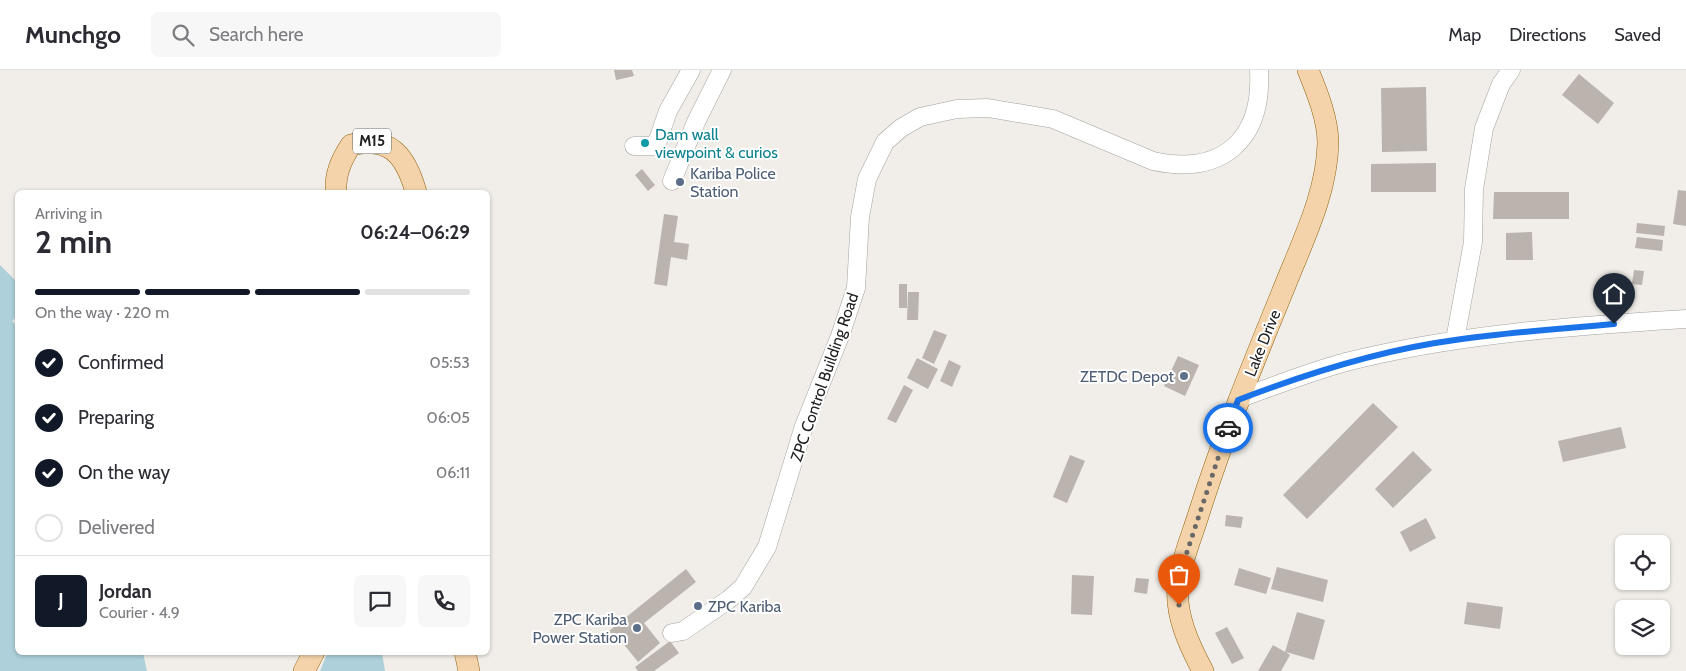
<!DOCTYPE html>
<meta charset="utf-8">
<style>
:root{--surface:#fff;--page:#f7f7f7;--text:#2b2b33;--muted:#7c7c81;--line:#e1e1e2;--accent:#111827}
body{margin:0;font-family:Cabin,sans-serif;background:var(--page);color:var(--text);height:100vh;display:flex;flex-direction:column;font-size:19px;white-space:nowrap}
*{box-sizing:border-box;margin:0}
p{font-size:16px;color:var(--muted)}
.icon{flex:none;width:28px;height:28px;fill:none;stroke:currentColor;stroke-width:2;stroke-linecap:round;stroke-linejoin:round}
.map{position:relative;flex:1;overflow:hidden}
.details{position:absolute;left:15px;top:120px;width:475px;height:465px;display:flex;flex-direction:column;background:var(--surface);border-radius:8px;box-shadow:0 1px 4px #0004}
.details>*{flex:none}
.controls{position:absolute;left:1615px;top:465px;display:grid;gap:10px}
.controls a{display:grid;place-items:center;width:55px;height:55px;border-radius:8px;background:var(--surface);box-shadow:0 1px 4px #0004;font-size:25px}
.pin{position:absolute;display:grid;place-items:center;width:42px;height:42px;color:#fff;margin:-51px -21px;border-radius:50% 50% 50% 0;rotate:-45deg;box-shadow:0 0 5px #0007}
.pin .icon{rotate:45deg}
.courier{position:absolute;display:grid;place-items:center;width:50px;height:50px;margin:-25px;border:4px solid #1a73e8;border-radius:50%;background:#fff;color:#222;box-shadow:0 1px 6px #0007}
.summary em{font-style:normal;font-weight:700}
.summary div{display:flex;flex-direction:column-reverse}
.summary{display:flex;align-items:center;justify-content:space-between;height:85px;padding:0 20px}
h1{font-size:32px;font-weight:700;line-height:38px}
.bar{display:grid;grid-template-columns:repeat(4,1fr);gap:8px 5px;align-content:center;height:60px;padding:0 20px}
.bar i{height:6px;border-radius:4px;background:var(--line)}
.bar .active{background:var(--accent)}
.bar p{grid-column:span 4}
.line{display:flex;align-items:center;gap:12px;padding:0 20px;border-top:1px solid var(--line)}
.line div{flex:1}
.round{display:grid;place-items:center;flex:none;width:52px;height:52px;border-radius:8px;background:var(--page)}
ol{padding:0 20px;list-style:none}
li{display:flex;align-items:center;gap:15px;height:55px}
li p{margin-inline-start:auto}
li .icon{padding:5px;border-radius:50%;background:var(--accent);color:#fff;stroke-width:4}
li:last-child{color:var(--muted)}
li i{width:28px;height:28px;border:2px solid var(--line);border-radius:50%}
header{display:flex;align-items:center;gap:30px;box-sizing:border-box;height:70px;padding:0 25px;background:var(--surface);border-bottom:1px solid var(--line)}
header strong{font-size:24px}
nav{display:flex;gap:28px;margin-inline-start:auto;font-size:18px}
.search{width:350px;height:45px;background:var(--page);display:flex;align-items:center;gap:12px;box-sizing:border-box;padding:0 18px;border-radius:8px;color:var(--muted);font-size:19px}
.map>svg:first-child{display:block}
.water{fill:#add0da}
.building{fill:#bab3ae}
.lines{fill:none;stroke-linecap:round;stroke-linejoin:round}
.minor-casing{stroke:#a2a2a2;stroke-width:19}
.major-casing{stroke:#91640e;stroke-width:22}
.minor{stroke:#fff;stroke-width:18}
.major{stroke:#f4d3aa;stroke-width:21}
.done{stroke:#6a6967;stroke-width:5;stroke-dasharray:0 9}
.route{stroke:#1a73e8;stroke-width:6}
.culture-dot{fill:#0f9aa8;stroke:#fff;stroke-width:2}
.service-dot{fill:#5c6f8a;stroke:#fff;stroke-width:2}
.labels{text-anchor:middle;stroke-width:4;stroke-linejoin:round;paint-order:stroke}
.shield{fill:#fff;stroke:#646464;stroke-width:1}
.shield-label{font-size:15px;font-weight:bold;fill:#212121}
.culture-label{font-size:16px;fill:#0d838f;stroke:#fff;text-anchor:start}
.service-label{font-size:16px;fill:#4e5e75;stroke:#fff;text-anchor:start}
.street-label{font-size:16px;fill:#212121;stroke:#fff}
</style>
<header>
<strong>Munchgo</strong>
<div class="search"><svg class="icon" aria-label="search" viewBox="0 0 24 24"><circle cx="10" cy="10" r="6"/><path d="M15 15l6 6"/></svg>Search here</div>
<nav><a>Map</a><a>Directions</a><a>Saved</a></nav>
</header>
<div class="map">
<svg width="1686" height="601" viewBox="0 0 1686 601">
<rect width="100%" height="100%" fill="#f1eee9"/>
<!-- water -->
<g class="water">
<path d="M 0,195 L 18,213 L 17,246 L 12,251 L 18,257 L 18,582 L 143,583 L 147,601 L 0,601 Z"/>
<path d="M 328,582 L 382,583 L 385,601 L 320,601 Z"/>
</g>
<!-- building -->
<g class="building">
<path d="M 614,0 L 632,0 L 634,6 L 616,10 Z"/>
<path d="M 1579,4 L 1614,33 L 1598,54 L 1562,25 Z"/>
<path d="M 1426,17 L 1427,81 L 1382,82 L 1381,18 Z"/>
<path d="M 1436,93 L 1436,122 L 1371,122 L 1371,94 Z"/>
<path d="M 642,99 L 655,115 L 648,121 L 635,105 Z"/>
<path d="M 1678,120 L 1686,121 L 1686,156 L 1673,154 Z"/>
<path d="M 1494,122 L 1569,122 L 1569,149 L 1493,149 Z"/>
<path d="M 664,144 L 678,146 L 674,172 L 689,174 L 687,190 L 671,187 L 667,216 L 654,214 Z"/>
<path d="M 1637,153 L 1665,156 L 1664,166 L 1636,163 Z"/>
<path d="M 1532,162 L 1533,190 L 1506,190 L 1506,163 Z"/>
<path d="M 1637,167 L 1663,170 L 1662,181 L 1635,178 Z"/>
<path d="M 1634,200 L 1644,201 L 1642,215 L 1632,214 Z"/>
<rect x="899" y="214" width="8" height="24"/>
<path d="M 908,222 L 919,222 L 918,250 L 907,250 Z"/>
<path d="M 934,260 L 947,265 L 934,294 L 922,288 Z"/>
<path d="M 1178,286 L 1199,295 L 1185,326 L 1164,316 Z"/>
<path d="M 917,288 L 938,299 L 928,319 L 907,308 Z"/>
<path d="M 949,290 L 961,296 L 952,317 L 940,311 Z"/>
<path d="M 904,315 L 913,320 L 896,353 L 887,349 Z"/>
<path d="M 1373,333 L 1398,357 L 1307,449 L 1283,425 Z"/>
<path d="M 1621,357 L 1626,378 L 1563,392 L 1558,371 Z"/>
<path d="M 1413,381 L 1432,400 L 1393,438 L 1375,419 Z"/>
<path d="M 1070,385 L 1085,391 L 1067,433 L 1053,427 Z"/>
<path d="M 1226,445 L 1243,447 L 1241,458 L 1225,456 Z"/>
<path d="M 1426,448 L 1436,468 L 1410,482 L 1400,462 Z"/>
<path d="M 1277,497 L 1328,510 L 1323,532 L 1271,519 Z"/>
<path d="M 1239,498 L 1271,508 L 1266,524 L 1234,515 Z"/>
<path d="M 686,499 L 696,512 L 644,553 L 660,573 L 638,592 L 622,572 L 619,574 L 609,561 Z"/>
<path d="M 1072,505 L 1094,506 L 1092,545 L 1071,544 Z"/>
<path d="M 1136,508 L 1149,509 L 1147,524 L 1134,522 Z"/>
<path d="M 1467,532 L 1503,537 L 1500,559 L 1464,554 Z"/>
<path d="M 1297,542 L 1325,550 L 1314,590 L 1286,582 L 1290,585 L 1281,601 L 1258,601 L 1273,575 L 1285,582 Z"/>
<path d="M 1227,557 L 1244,588 L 1232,594 L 1215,563 Z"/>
<path d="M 670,571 L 679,583 L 654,601 L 638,601 L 635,597 Z"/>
</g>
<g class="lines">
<defs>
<g id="minor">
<path d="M 634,76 L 653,76 L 658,70 L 668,41 L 691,0"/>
<path d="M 672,111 L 696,52 L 722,0"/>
<path d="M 1455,270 L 1473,172 L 1474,119 L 1484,58 L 1501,14 L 1511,0"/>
<path d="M 1238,329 C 1274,316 1309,302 1346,292 C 1457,264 1572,256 1686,249"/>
<path d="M 672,563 L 683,561 L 728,530 L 743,517 L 767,477 L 804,356 L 840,266 L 856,218 L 860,147 L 867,109 L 885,72 L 901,58 L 920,47 L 957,39 L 988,38 L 1053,49 L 1153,91 C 1222,106 1263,70 1259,0"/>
</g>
<g id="major">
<path d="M 336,122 C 335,104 341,90 351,75 C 391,65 406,87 416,122"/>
<path d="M 465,582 L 469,601"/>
<path d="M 304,601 L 314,582"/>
<path d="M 1203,601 C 1189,575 1175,545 1178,515 C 1181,491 1192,466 1199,443 C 1224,364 1255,289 1286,213 C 1304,168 1327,122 1328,73 C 1328,49 1317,22 1308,0"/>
</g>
</defs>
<!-- minor casing -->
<use href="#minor" class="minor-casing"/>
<!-- major casing -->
<use href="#major" class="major-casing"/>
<!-- minor -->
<use href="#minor" class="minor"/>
<!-- major -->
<use href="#major" class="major"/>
</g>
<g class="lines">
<!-- done -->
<path class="done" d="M 1179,535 L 1178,516 L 1183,494 L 1228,358"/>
<!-- route -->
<path class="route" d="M 1228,358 L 1238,330 C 1308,303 1380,280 1455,270 C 1508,262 1561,259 1614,254"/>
</g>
<!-- markers -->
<circle class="culture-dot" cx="645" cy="73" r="5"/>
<g class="service-dot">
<circle cx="680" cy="112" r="5"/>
<circle cx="1184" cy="306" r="5"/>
<circle cx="698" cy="536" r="5"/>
<circle cx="637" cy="558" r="5"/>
</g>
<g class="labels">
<!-- shield labels -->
<rect class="shield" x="353" y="58.5" width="38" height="25" rx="4"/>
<g class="shield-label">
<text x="372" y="76">M15</text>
</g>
<!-- culture labels -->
<g class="culture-label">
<text x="655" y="70">Dam wall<tspan x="655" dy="18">viewpoint &amp; curios</tspan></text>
</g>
<!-- service labels -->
<g class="service-label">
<text x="690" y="109">Kariba Police<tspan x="690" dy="18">Station</tspan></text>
<text x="1174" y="312" text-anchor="end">ZETDC Depot</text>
<text x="708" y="542">ZPC Kariba</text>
<text x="627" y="555" text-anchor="end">ZPC Kariba<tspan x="627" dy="18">Power Station</tspan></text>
</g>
<!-- street labels -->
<g class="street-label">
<text transform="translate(1262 273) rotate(-68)" y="6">Lake Drive</text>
<text transform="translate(824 307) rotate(-71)" y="6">ZPC Control Building Road</text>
</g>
</g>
</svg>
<div class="controls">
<a><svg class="icon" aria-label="locate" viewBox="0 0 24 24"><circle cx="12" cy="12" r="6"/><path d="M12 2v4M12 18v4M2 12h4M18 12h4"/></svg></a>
<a><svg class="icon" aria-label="layers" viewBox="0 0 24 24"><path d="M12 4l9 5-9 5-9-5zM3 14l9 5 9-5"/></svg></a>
</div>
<div class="pin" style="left:1179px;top:535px;background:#ea580c"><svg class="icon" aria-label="bag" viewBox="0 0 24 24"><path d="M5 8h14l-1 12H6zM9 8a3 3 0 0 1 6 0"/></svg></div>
<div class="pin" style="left:1614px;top:254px;background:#1f2937"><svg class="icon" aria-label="home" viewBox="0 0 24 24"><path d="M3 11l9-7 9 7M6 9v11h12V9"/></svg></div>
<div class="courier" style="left:1228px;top:358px"><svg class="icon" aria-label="car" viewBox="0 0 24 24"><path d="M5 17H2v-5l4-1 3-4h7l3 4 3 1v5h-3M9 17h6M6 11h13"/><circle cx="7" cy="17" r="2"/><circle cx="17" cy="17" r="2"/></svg></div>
<section class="details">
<div class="summary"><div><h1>2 min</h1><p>Arriving in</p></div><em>06:24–06:29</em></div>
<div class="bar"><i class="active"></i><i class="active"></i><i class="active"></i><i></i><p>On the way · 220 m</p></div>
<ol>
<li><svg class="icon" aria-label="check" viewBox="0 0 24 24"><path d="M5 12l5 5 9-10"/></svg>Confirmed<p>05:53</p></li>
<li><svg class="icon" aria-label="check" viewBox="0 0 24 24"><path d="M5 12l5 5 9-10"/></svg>Preparing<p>06:05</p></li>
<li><svg class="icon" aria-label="check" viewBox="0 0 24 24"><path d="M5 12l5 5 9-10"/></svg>On the way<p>06:11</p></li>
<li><i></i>Delivered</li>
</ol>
<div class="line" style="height:90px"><b class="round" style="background:var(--accent);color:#fff">J</b><div><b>Jordan</b><p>Courier · 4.9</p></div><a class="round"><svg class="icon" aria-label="chat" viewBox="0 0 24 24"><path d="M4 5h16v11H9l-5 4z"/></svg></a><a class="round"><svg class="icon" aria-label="phone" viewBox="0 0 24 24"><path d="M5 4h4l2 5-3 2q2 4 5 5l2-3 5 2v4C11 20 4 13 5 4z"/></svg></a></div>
</section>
</div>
